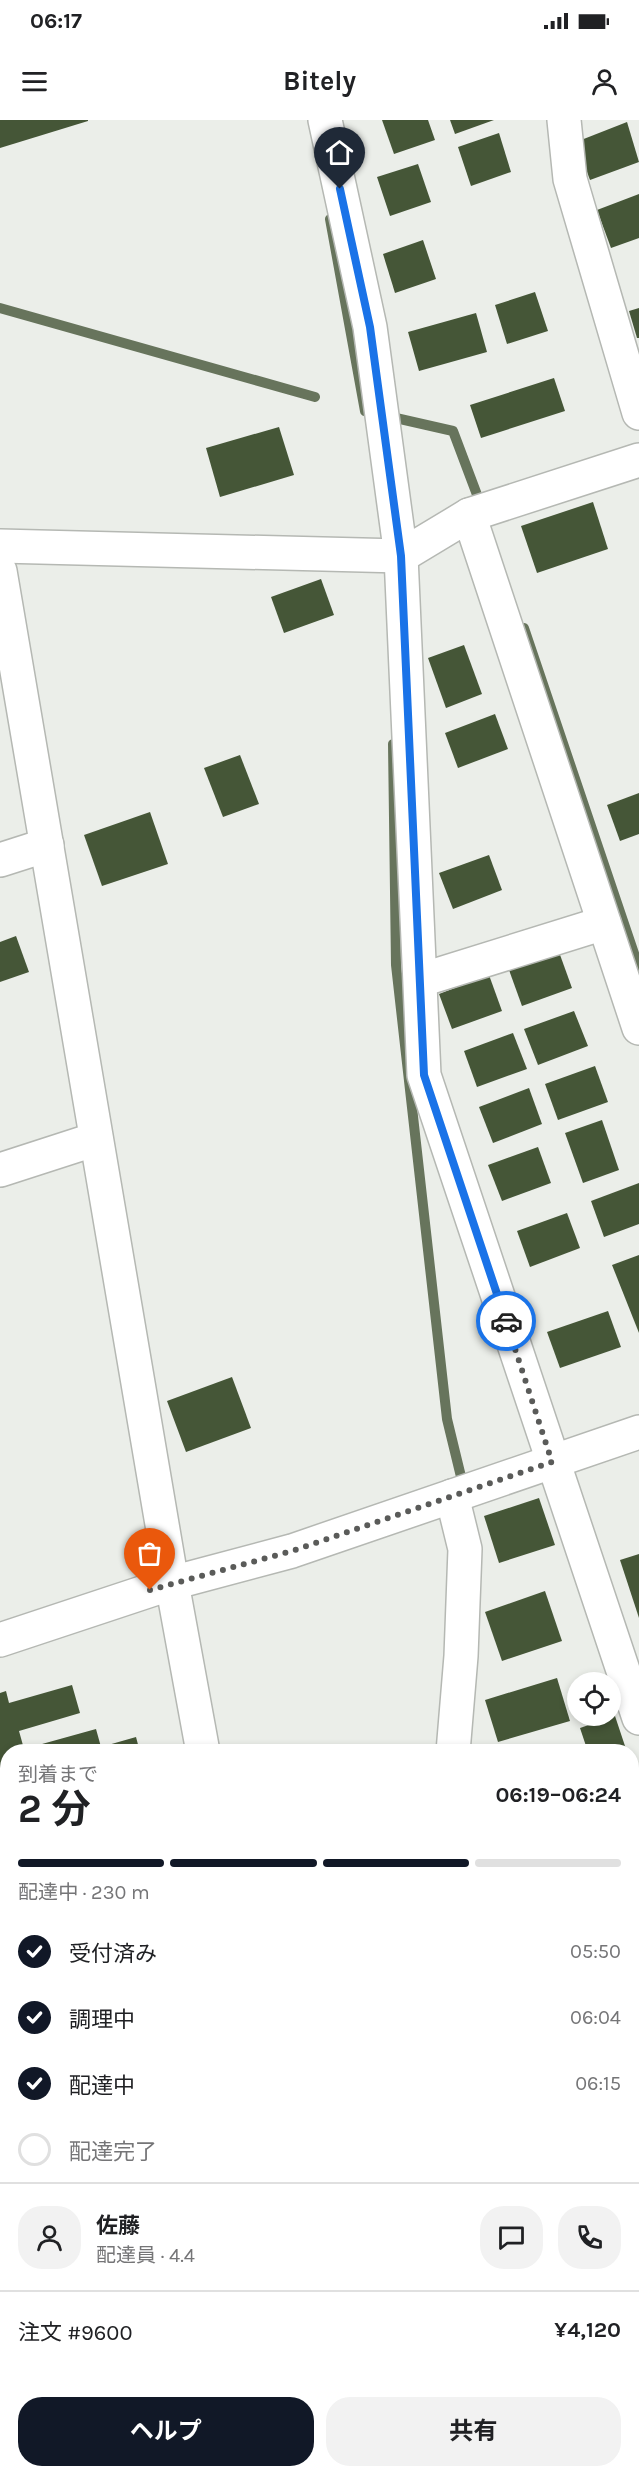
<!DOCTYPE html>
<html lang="ja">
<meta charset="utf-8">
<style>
:root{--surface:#fff;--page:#f2f2f2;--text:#202124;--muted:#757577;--line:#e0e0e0;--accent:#111827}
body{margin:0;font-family:Karla,"Noto Sans JP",sans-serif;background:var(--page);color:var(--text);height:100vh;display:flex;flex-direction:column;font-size:22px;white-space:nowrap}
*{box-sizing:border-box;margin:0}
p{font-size:20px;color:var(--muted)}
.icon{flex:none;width:33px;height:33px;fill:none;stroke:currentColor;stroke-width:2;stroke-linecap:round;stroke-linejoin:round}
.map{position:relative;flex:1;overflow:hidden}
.side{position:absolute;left:0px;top:1624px;width:639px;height:734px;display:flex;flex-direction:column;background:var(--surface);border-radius:24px 24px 0 0;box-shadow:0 3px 9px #0003}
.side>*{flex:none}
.buttons{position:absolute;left:567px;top:1552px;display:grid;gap:12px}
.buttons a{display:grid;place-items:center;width:54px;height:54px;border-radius:50%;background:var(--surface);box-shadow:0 3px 9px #0003;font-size:30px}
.pin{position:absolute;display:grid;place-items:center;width:51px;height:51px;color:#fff;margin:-62px -26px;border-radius:50% 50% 50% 0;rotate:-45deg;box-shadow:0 0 6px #0007}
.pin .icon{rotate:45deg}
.courier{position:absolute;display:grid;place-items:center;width:60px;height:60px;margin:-30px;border:4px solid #1a73e8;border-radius:50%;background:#fff;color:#222;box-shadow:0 2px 8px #0007}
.overview em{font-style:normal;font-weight:700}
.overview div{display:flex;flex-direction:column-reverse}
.overview{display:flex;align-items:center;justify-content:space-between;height:102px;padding:0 18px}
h1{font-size:39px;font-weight:700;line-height:45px}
.bar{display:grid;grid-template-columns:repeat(4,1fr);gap:9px 6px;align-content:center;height:72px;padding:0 18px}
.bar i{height:8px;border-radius:4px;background:var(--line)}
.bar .selected{background:var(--accent)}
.bar p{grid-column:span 4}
.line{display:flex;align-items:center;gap:15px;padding:0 18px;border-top:2px solid var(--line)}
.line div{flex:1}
.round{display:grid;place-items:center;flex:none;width:63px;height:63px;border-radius:24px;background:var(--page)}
ol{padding:0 18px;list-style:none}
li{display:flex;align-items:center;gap:18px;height:66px}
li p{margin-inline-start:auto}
li .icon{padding:6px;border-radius:50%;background:var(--accent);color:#fff;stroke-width:4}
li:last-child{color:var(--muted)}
li i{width:33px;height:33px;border:3px solid var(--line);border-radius:50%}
.primary-button{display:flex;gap:12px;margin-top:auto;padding:12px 18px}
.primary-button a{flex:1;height:69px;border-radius:24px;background:var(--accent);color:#fff;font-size:24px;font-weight:700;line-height:69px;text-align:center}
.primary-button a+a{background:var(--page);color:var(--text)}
.status{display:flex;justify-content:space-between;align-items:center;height:42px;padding:0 30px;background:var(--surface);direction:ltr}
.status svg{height:16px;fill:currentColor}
header{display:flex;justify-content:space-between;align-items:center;height:78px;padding:0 18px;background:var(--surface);font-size:27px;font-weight:700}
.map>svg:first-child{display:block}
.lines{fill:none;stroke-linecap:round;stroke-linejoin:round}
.stream{stroke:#67745c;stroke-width:10}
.building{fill:#455637}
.street-casing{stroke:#b5b8b3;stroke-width:36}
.secondary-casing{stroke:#b5b8b3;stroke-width:36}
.street{stroke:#fff;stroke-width:33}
.secondary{stroke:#fff;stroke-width:33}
.done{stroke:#5a5b59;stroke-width:6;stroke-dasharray:0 10.8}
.route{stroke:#1a73e8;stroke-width:8}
</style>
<div class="status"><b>06:17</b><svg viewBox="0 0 49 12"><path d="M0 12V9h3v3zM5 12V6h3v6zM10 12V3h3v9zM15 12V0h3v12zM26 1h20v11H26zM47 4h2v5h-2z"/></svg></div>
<header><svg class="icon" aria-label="menu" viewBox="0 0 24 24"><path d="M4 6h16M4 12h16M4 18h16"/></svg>Bitely<svg class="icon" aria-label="person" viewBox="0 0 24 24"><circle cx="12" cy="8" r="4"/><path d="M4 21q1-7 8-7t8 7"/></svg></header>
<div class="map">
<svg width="639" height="2357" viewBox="0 0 639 2357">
<rect width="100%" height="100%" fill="#ebeee9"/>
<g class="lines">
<!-- stream -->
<g class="stream">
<path d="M 330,99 L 365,291 L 453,311 L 482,388"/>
<path d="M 0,188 L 315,277"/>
<path d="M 524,508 L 639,848"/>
<path d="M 393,624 L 396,845 L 447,1299 L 464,1369"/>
<path d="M 372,2350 L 372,2357"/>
</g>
</g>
<!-- building -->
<g class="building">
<path d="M 0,0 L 88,0 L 88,1 L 0,28 Z"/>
<path d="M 382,0 L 428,0 L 435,20 L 394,34 Z"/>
<path d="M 450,0 L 494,0 L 455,14 Z"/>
<path d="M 627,2 L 639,42 L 590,60 L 576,22 Z"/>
<path d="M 499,13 L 511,52 L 471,66 L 458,27 Z"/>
<path d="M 418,44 L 431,82 L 390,96 L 377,57 Z"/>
<path d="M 639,74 L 639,118 L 611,128 L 597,90 Z"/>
<path d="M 423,120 L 436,159 L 395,173 L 383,134 Z"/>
<path d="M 535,172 L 548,211 L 507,224 L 495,185 Z"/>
<path d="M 639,188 L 639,218 L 637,218 L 629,191 Z"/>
<path d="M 476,193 L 487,232 L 419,251 L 408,212 Z"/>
<path d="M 554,258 L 565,291 L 481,318 L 470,285 Z"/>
<path d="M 279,307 L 294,355 L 220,377 L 206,328 Z"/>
<path d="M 593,382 L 608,429 L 537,453 L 521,406 Z"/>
<path d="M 321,459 L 334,495 L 284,513 L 271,477 Z"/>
<path d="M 464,525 L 482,574 L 446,588 L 428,538 Z"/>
<path d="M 495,594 L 508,629 L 458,648 L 445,613 Z"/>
<path d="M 240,635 L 259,684 L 223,697 L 204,648 Z"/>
<path d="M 639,673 L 639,714 L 620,721 L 607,685 Z"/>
<path d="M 150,692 L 168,744 L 102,766 L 84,715 Z"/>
<path d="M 489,735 L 502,770 L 453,789 L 439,753 Z"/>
<path d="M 16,816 L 29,852 L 0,862 L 0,822 Z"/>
<path d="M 559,832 L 572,868 L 522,886 L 509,850 Z"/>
<path d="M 489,855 L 502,891 L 452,909 L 439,874 Z"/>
<path d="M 574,891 L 588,926 L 538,945 L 524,909 Z"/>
<path d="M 513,913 L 527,949 L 477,967 L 464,931 Z"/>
<path d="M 595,946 L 608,982 L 558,1000 L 545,964 Z"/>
<path d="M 529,968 L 542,1004 L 493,1023 L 479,987 Z"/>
<path d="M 602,1000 L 619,1050 L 583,1063 L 565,1013 Z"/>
<path d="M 538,1027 L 551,1063 L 502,1081 L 488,1045 Z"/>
<path d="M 639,1063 L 639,1104 L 604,1117 L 591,1081 Z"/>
<path d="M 567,1093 L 580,1128 L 530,1147 L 517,1111 Z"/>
<path d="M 639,1135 L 639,1213 L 612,1145 Z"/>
<path d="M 608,1191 L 621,1227 L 560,1248 L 547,1212 Z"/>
<path d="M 232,1257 L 251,1308 L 186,1332 L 167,1281 Z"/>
<path d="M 539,1378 L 555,1425 L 499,1443 L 484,1396 Z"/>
<path d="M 639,1434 L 639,1498 L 620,1440 Z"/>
<path d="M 545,1471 L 562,1521 L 502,1541 L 485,1492 Z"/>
<path d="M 557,1558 L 570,1601 L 498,1622 L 485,1580 Z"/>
<path d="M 72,1565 L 80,1593 L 19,1611 L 24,1629 L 96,1609 L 101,1627 L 136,1617 L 140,1632 L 8,1632 L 7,1697 L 0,1673 L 0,1573 L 6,1571 L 9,1583 Z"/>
<path d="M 615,1596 L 627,1632 L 588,1632 L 580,1608 Z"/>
<path d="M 632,1648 L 638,1666 L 632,1668 Z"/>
<path d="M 639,1781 L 639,1837 L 632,1839 L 632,1784 Z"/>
<path d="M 639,2039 L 639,2093 L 632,2095 L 632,2041 Z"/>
<path d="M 639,2105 L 639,2157 L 632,2160 L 632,2108 Z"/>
<path d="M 4,2169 L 8,2211 L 0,2212 L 0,2170 Z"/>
<path d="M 639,2190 L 639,2227 L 632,2229 L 632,2192 Z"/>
<path d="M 639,2254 L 639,2296 L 632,2298 L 632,2256 Z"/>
<path d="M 0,2328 L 10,2356 L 7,2357 L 0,2357 Z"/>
</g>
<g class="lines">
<defs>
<g id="street">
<path d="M 325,0 L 370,207 L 401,436 L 424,955 L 639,1598"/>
<path d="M 564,0 L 570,59 L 639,293"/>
<path d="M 469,395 L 639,908"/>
<path d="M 0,426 L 401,436 L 469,395 L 639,340"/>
<path d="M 0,451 L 172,1463"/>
<path d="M 0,740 L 47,725"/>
<path d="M 421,860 L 604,803"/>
<path d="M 0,1050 L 96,1019"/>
<path d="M 452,1376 L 465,1429 L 461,1536 L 453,1632"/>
<path d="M 632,1864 L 639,1861"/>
<path d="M 0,2005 L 8,2004"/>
<path d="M 614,2350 L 616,2357"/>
<path d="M 511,2357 L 532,2350"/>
</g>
<g id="secondary">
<path d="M 172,1463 L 203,1632"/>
<path d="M 0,1520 L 172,1463 L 292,1431 L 639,1312"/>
<path d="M 307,2350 L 308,2357"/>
</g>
</defs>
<!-- street casing -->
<use href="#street" class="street-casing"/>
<!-- secondary casing -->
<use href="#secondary" class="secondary-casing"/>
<!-- street -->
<use href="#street" class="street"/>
<!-- secondary -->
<use href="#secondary" class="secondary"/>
</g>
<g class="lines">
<!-- done -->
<path class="done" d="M 150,1470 L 292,1431 L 552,1342 L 506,1201"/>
<!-- route -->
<path class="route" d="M 340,69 L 370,207 L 401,436 L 424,955 L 506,1201"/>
</g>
</svg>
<div class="buttons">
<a><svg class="icon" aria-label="locate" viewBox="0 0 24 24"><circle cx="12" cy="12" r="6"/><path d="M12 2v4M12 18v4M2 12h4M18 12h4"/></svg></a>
</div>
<div class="pin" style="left:150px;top:1470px;background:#ea580c"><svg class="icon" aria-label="bag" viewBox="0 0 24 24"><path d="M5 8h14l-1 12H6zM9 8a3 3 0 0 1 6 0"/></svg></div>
<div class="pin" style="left:340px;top:69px;background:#1f2937"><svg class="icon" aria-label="home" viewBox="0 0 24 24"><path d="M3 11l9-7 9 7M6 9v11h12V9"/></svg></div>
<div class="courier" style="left:506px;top:1201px"><svg class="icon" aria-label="car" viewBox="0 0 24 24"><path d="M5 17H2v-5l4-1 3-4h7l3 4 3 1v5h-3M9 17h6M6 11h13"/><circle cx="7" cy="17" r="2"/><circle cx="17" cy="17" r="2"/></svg></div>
<section class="side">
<div class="overview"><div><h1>2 分</h1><p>到着まで</p></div><em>06:19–06:24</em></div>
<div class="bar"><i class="selected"></i><i class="selected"></i><i class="selected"></i><i></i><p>配達中 · 230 m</p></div>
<ol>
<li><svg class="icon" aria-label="check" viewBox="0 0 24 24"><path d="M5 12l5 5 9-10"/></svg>受付済み<p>05:50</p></li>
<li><svg class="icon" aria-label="check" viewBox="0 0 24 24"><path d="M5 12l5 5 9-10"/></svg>調理中<p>06:04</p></li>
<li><svg class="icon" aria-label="check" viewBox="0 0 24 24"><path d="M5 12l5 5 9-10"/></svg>配達中<p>06:15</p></li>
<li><i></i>配達完了</li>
</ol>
<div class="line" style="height:108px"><a class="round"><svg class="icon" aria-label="person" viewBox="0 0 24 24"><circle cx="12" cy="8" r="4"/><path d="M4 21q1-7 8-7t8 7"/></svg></a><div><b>佐藤</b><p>配達員 · 4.4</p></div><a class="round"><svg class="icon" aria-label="chat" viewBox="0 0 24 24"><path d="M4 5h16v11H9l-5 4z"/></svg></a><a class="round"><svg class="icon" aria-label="phone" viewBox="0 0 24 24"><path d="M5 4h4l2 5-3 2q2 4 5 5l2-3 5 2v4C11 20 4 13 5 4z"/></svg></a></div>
<div class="line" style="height:78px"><div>注文 #9600</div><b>¥4,120</b></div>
<div class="primary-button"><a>ヘルプ</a><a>共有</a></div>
</section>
</div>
